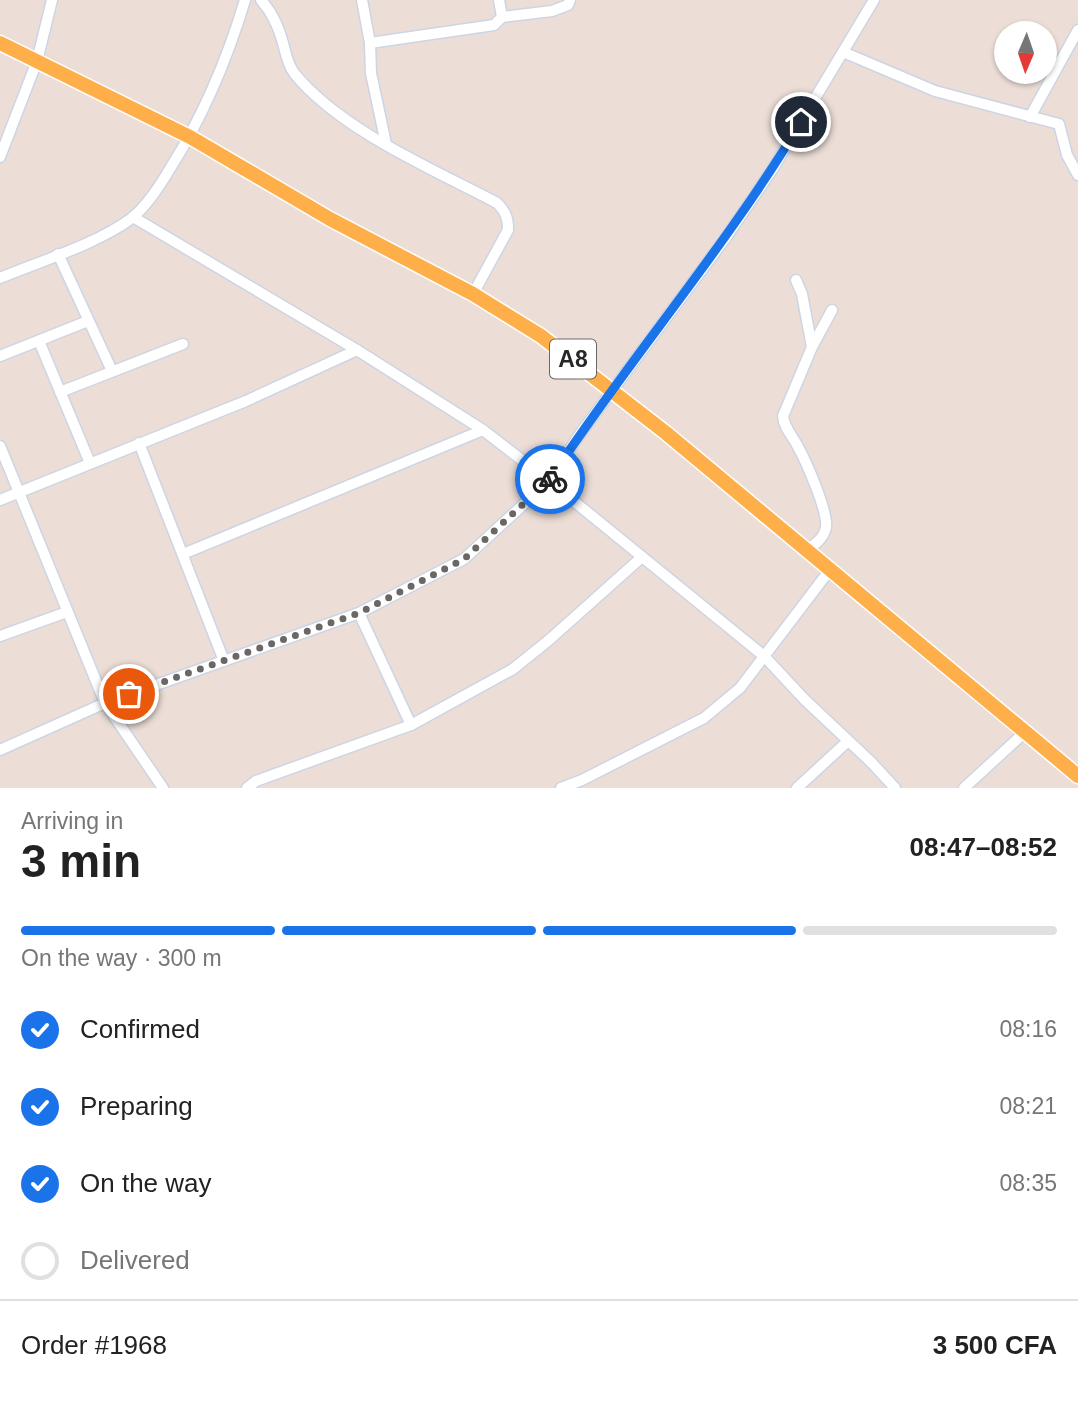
<!DOCTYPE html>
<meta charset="utf-8">
<style>
:root{--surface:#fff;--page:#f6f6f6;--text:#222;--muted:#767676;--line:#e0e0e0;--accent:#1a73e8}
body{margin:0;font-family:Arial,sans-serif;background:var(--page);color:var(--text);height:100vh;display:flex;flex-direction:column;font-size:26px;white-space:nowrap}
*{box-sizing:border-box;margin:0}
p{font-size:23px;color:var(--muted)}
.icon{flex:none;width:38px;height:38px;fill:none;stroke:currentColor;stroke-width:2;stroke-linecap:round;stroke-linejoin:round}
.map{position:relative;height:788px;overflow:hidden}
.details{display:flex;flex-direction:column;background:var(--surface);flex:1}
.details>*{flex:none}
.needle{width:46px;rotate:182deg}
.controls{position:absolute;left:994px;top:21px;display:grid;gap:14px}
.controls a{display:grid;place-items:center;width:63px;height:63px;border-radius:50%;background:var(--surface);box-shadow:0 2px 5px #0004;font-size:35px}
.pin{position:absolute;display:grid;place-items:center;width:60px;height:60px;color:#fff;margin:-30px;border:4px solid #fff;border-radius:50%;box-shadow:0 2px 7px #0007}
.courier{position:absolute;display:grid;place-items:center;width:70px;height:70px;margin:-35px;border:5px solid #1a73e8;border-radius:50%;background:#fff;color:#222;box-shadow:0 2px 9px #0007}
.headline em{font-style:normal;font-weight:800}
.headline div{display:flex;flex-direction:column-reverse}
.headline{display:flex;align-items:center;justify-content:space-between;height:119px;padding:0 21px}
h1{font-size:46px;font-weight:800;line-height:52px}
.bar{display:grid;grid-template-columns:repeat(4,1fr);gap:10px 7px;align-content:center;height:84px;padding:0 21px}
.bar i{height:9px;border-radius:5px;background:var(--line)}
.bar .selected{background:var(--accent)}
.bar p{grid-column:span 4}
.line{display:flex;align-items:center;gap:18px;padding:0 21px;border-top:2px solid var(--line)}
.line div{flex:1}
ol{padding:0 21px;list-style:none}
li{display:flex;align-items:center;gap:21px;height:77px}
li p{margin-inline-start:auto}
li .icon{padding:7px;border-radius:50%;background:var(--accent);color:#fff;stroke-width:4}
li:last-child{color:var(--muted)}
li i{width:38px;height:38px;border:4px solid var(--line);border-radius:50%}
.map>svg:first-child{display:block}
.lines{fill:none;stroke-linecap:round;stroke-linejoin:round}
.minor-casing{stroke:#ccd5e3;stroke-width:13}
.major-casing{stroke:#fff;stroke-width:17}
.minor{stroke:#fff;stroke-width:10}
.major{stroke:#ffaf49;stroke-width:14}
.done{stroke:#6c6765;stroke-width:7;stroke-dasharray:0 12.6}
.route{stroke:#1a73e8;stroke-width:9}
.labels{text-anchor:middle;stroke-width:6;stroke-linejoin:round;paint-order:stroke}
.shield{fill:#fff;stroke:#686868;stroke-width:2}
.shield-label{font-size:23px;font-weight:bold;fill:#272727}
</style>
<div class="map">
<svg width="1078" height="788" viewBox="0 0 1078 788">
<rect width="100%" height="100%" fill="#ecded7"/>
<g class="lines">
<defs>
<g id="minor">
<path d="M 261,0 C 272,12 279,28 283,43 C 286,54 287,63 294,73 C 340,130 433,169 497,203 C 506,212 508,218 508,230 L 473,294"/>
<path d="M 362,0 L 370,43 L 371,73 L 386,144"/>
<path d="M 502,17 L 552,11 L 568,5 L 570,0"/>
<path d="M 370,43 L 494,25 L 502,17 L 499,0"/>
<path d="M 843,52 L 935,91 L 1059,124 L 1067,155 L 1078,175"/>
<path d="M 1030,117 L 1078,30"/>
<path d="M 0,157 L 37,61 L 52,0"/>
<path d="M 133,217 L 357,350 L 483,430 L 549,481 L 764,656 L 805,700 L 871,762 L 895,788"/>
<path d="M 58,254 L 112,371"/>
<path d="M 0,278 C 41,261 97,244 132,218 C 148,205 161,184 171,167 C 205,113 227,60 245,0"/>
<path d="M 796,280 L 802,294 L 812,347"/>
<path d="M 39,341 L 90,463"/>
<path d="M 0,356 L 88,321"/>
<path d="M 60,392 L 183,344"/>
<path d="M 139,443 L 224,661"/>
<path d="M 0,446 L 105,703 L 163,788"/>
<path d="M 0,500 L 246,401 L 357,350"/>
<path d="M 805,551 C 814,545 824,539 826,527 C 828,511 806,461 797,445 C 792,435 784,428 783,416 L 812,347 L 832,310"/>
<path d="M 183,554 L 483,430"/>
<path d="M 359,613 L 411,725"/>
<path d="M 0,636 L 67,612"/>
<path d="M 0,750 L 105,703 L 359,613 L 464,559 L 549,481 L 580,434 L 727,236 L 772,170 L 874,0"/>
<path d="M 247,788 L 256,781 L 411,725 L 513,669 L 549,640 L 642,557"/>
<path d="M 561,788 L 582,780 L 704,718 L 740,688 L 829,571"/>
<path d="M 797,788 L 847,742"/>
<path d="M 964,788 L 1024,733"/>
</g>
<path id="major" d="M 0,43 L 190,137 L 330,219 L 473,294 L 541,336 L 666,433 L 1078,776"/>
</defs>
<!-- minor casing -->
<use href="#minor" class="minor-casing"/>
<!-- major casing -->
<use href="#major" class="major-casing"/>
<!-- minor -->
<use href="#minor" class="minor"/>
<!-- major -->
<use href="#major" class="major"/>
</g>
<g class="lines">
<!-- done -->
<path class="done" d="M 129,694 L 359,613 L 464,559 L 550,479"/>
<!-- route -->
<path class="route" d="M 550,479 C 630,358 726,247 801,122"/>
</g>
<g class="labels">
<!-- shield labels -->
<rect class="shield" x="550" y="339.5" width="46" height="39" rx="5"/>
<g class="shield-label">
<text x="573" y="367">A8</text>
</g>
</g>
</svg>
<div class="controls">
<a><svg class="needle" viewBox="-14 -14 28 28"><path d="M0-13l5 13h-10z" fill="#e53935"/><path d="M0 13l5-13h-10z" fill="#767676"/></svg></a>
</div>
<div class="pin" style="left:129px;top:694px;background:#ea580c"><svg class="icon" aria-label="bag" viewBox="0 0 24 24"><path d="M5 8h14l-1 12H6zM9 8a3 3 0 0 1 6 0"/></svg></div>
<div class="pin" style="left:801px;top:122px;background:#1f2937"><svg class="icon" aria-label="home" viewBox="0 0 24 24"><path d="M3 11l9-7 9 7M6 9v11h12V9"/></svg></div>
<div class="courier" style="left:550px;top:479px"><svg class="icon" aria-label="bike" viewBox="0 0 24 24"><circle cx="6" cy="16" r="4"/><circle cx="18" cy="16" r="4"/><path d="M6 16l4-8h5l3 8M10 8l3 8H6M13 5h3"/></svg></div>
</div>
<section class="details">
<div class="headline"><div><h1>3 min</h1><p>Arriving in</p></div><em>08:47–08:52</em></div>
<div class="bar"><i class="selected"></i><i class="selected"></i><i class="selected"></i><i></i><p>On the way · 300 m</p></div>
<ol>
<li><svg class="icon" aria-label="check" viewBox="0 0 24 24"><path d="M5 12l5 5 9-10"/></svg>Confirmed<p>08:16</p></li>
<li><svg class="icon" aria-label="check" viewBox="0 0 24 24"><path d="M5 12l5 5 9-10"/></svg>Preparing<p>08:21</p></li>
<li><svg class="icon" aria-label="check" viewBox="0 0 24 24"><path d="M5 12l5 5 9-10"/></svg>On the way<p>08:35</p></li>
<li><i></i>Delivered</li>
</ol>
<div class="line" style="height:91px"><div>Order #1968</div><b>3 500 CFA</b></div>
</section>
